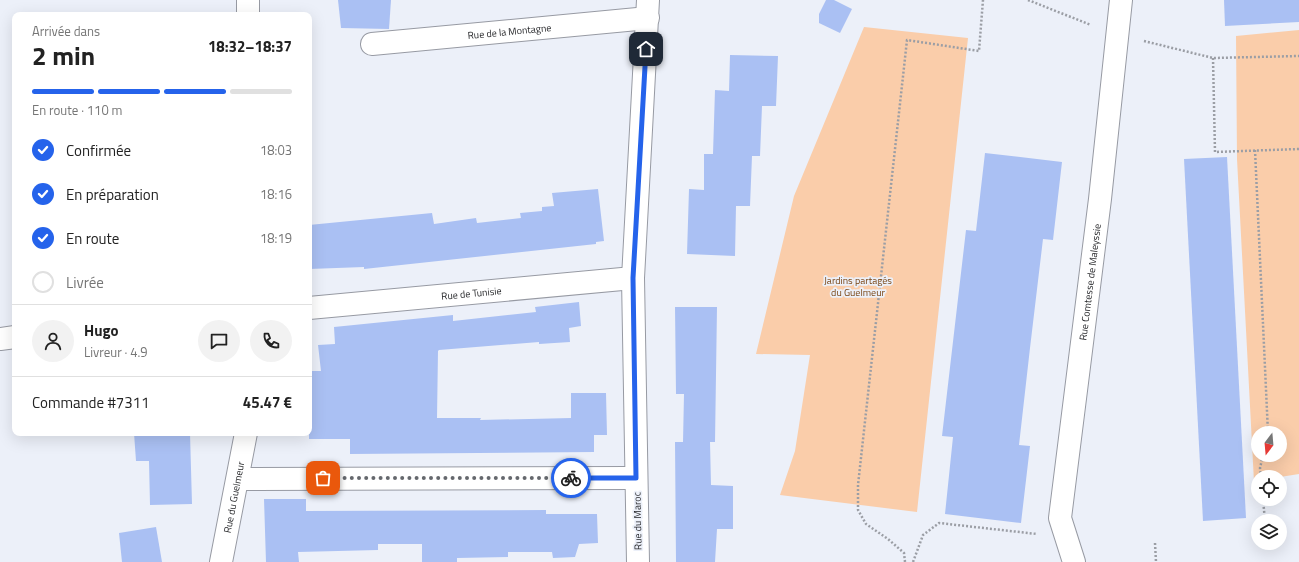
<!DOCTYPE html>
<html lang="fr">
<meta charset="utf-8">
<style>
:root{--surface:#fff;--page:#f2f2f2;--text:#222;--muted:#767676;--line:#e0e0e0;--accent:#2563eb}
body{margin:0;font-family:"Titillium Web",sans-serif;background:var(--page);color:var(--text);height:100vh;display:flex;flex-direction:column;font-size:15px;white-space:nowrap}
*{box-sizing:border-box;margin:0}
p{font-size:13px;color:var(--muted)}
.icon{flex:none;width:22px;height:22px;fill:none;stroke:currentColor;stroke-width:2;stroke-linecap:round;stroke-linejoin:round}
.map{position:relative;flex:1;overflow:hidden}
.panel{position:absolute;left:12px;top:12px;width:300px;height:424px;display:flex;flex-direction:column;background:var(--surface);border-radius:8px;box-shadow:0 4px 16px #0002}
.panel>*{flex:none}
.needle{width:26px;rotate:196deg}
.tools{position:absolute;left:1251px;top:426px;display:grid;gap:8px}
.tools a{display:grid;place-items:center;width:36px;height:36px;border-radius:50%;background:var(--surface);box-shadow:0 4px 16px #0002;font-size:20px}
.pin{position:absolute;display:grid;place-items:center;width:34px;height:34px;color:#fff;margin:-17px;border-radius:8px;box-shadow:0 2px 6px #0006}
.courier{position:absolute;display:grid;place-items:center;width:40px;height:40px;margin:-20px;border:3px solid #2563eb;border-radius:50%;background:#fff;color:#222;box-shadow:0 1px 5px #0007}
.overview em{font-style:normal;font-weight:700}
.overview div{display:flex;flex-direction:column-reverse}
.overview{display:flex;align-items:center;justify-content:space-between;height:68px;padding:0 20px}
h1{font-size:26px;font-weight:700;line-height:30px}
.bar{display:grid;grid-template-columns:repeat(4,1fr);gap:6px 4px;align-content:center;height:48px;padding:0 20px}
.bar i{height:5px;border-radius:3px;background:var(--line)}
.bar .selected{background:var(--accent)}
.bar p{grid-column:span 4}
.line{display:flex;align-items:center;gap:10px;padding:0 20px;border-top:1px solid var(--line)}
.line div{flex:1}
.round{display:grid;place-items:center;flex:none;width:42px;height:42px;border-radius:21px;background:var(--page)}
ol{padding:0 20px;list-style:none}
li{display:flex;align-items:center;gap:12px;height:44px}
li p{margin-inline-start:auto}
li .icon{padding:4px;border-radius:50%;background:var(--accent);color:#fff;stroke-width:4}
li:last-child{color:var(--muted)}
li i{width:22px;height:22px;border:2px solid var(--line);border-radius:50%}
.map>svg:first-child{display:block}
.green{fill:#facdaa;fill-rule:evenodd}
.building{fill:#aac0f3}
.lines{fill:none;stroke-linecap:round;stroke-linejoin:round}
.minor-casing{stroke:#979aa3;stroke-width:24}
.path{stroke:#9b9ea5;stroke-width:2.5;stroke-dasharray:2 2;stroke-linecap:butt}
.minor{stroke:#fff;stroke-width:22}
.done{stroke:#65686d;stroke-width:4;stroke-dasharray:0 7.2}
.route{stroke:#2563eb;stroke-width:5}
.labels{text-anchor:middle;stroke-width:3.5;stroke-linejoin:round;paint-order:stroke}
.street-label{font-size:10px;fill:#1d1e21;stroke:#ecf0f9}
.park-label{font-size:10px;fill:#794514;stroke:#ecf0f9}
</style>
<div class="map">
<svg width="1299" height="562" viewBox="0 0 1299 562">
<rect width="100%" height="100%" fill="#ecf0f9"/>
<!-- green -->
<g class="green">
<path d="M 864,27 L 968,38 L 917,512 L 780,495 L 795,451 L 810,355 L 756,354 L 794,196 Z"/>
<path d="M 1299,30 L 1299,474 L 1280,477 L 1258,477 L 1258,481 L 1254,482 L 1237,159 L 1236,36 ZM 1258,433 L 1280,433 L 1280,455 L 1258,455 Z"/>
</g>
<!-- building -->
<g class="building">
<path d="M 338,0 L 391,0 L 389,29 L 341,28 Z"/>
<path d="M 826,0 L 834,0 L 852,9 L 840,33 L 819,23 L 819,14 Z"/>
<path d="M 1224,0 L 1299,0 L 1299,22 L 1225,26 Z"/>
<path d="M 730,55 L 778,56 L 776,106 L 762,106 L 760,156 L 752,156 L 750,206 L 736,206 L 735,256 L 687,254 L 689,189 L 704,190 L 704,154 L 713,154 L 715,90 L 729,91 Z"/>
<path d="M 985,153 L 1062,162 L 1053,240 L 1043,239 L 1030,348 L 1019,445 L 1030,446 L 1021,523 L 945,514 L 953,437 L 942,436 L 966,230 L 976,231 Z"/>
<path d="M 1227,157 L 1246,518 L 1203,521 L 1184,159 Z"/>
<path d="M 598,189 L 604,241 L 596,242 L 596,244 L 364,269 L 364,267 L 309,269 L 309,225 L 432,213 L 434,224 L 476,218 L 477,223 L 521,218 L 520,213 L 542,211 L 542,207 L 554,206 L 552,193 Z"/>
<path d="M 579,302 L 581,326 L 569,328 L 570,342 L 539,344 L 539,342 L 439,350 L 438,351 L 437,418 L 481,418 L 480,420 L 571,418 L 571,393 L 606,393 L 607,435 L 594,435 L 594,452 L 350,454 L 350,439 L 309,439 L 309,371 L 321,371 L 318,345 L 335,344 L 334,327 L 453,315 L 453,321 L 536,312 L 535,307 Z"/>
<path d="M 675,307 L 717,307 L 715,442 L 710,442 L 711,485 L 733,486 L 733,529 L 717,529 L 715,562 L 676,562 L 675,442 L 683,442 L 684,394 L 676,394 Z"/>
<path d="M 134,433 L 190,433 L 192,504 L 150,505 L 149,461 L 136,461 Z"/>
<path d="M 264,499 L 306,499 L 306,511 L 546,510 L 546,514 L 597,514 L 598,543 L 579,544 L 575,557 L 553,558 L 552,552 L 508,552 L 508,557 L 457,558 L 457,562 L 422,562 L 422,544 L 378,544 L 378,550 L 298,552 L 299,562 L 266,562 Z"/>
<path d="M 156,527 L 162,562 L 122,562 L 119,533 Z"/>
</g>
<g class="lines">
<defs>
<g id="minor">
<path d="M 248,0 L 248,15"/>
<path id="s1" d="M 372,44 L 648,18"/>
<path id="s2" d="M 309,308 L 633,278"/>
<path d="M 0,339 L 15,337"/>
<path d="M 238,479 L 636,478"/>
<path id="s3" d="M 221,562 L 246,433"/>
<path d="M 638,562 L 633,278 L 648,0"/>
<path id="s4" d="M 1074,562 L 1060,518 L 1100,199 L 1121,0"/>
</g>
</defs>
<!-- minor casing -->
<use href="#minor" class="minor-casing"/>
<!-- path -->
<g class="path">
<path d="M 1028,0 L 1091,25"/>
<path d="M 1144,41 L 1213,58 L 1299,56"/>
<path d="M 1213,58 L 1215,152 L 1299,149"/>
<path d="M 1255,150 L 1268,433"/>
<path d="M 1261,477 L 1260,468 L 1263,455"/>
<path d="M 1263,499 L 1265,521"/>
<path d="M 1155,543 L 1156,562"/>
<path d="M 905,562 L 904,553 L 888,539 L 866,524 L 858,510 L 858,485 L 907,40 L 979,51 L 983,0"/>
<path d="M 913,562 L 923,535 L 939,523 L 1037,534"/>
</g>
<!-- minor -->
<use href="#minor" class="minor"/>
</g>
<g class="lines">
<!-- done -->
<path class="done" d="M 323,478 L 571,478"/>
<!-- route -->
<path class="route" d="M 571,478 L 636,478 L 633,278 L 646,49"/>
</g>
<g class="labels">
<!-- street labels -->
<g class="street-label">
<text dy="4" stroke="none"><textPath href="#s1" startOffset="138">Rue de la Montagne</textPath></text>
<text dy="4" stroke="none"><textPath href="#s4" startOffset="284">Rue Comtesse de Maleyssie</textPath></text>
<text dy="4" stroke="none"><textPath href="#s2" startOffset="163">Rue de Tunisie</textPath></text>
<text dy="4" stroke="none"><textPath href="#s3" startOffset="66">Rue du Guelmeur</textPath></text>
<text transform="translate(637 521) rotate(-91)" y="4">Rue du Maroc</text>
</g>
<!-- park labels -->
<g class="park-label">
<text x="858" y="284">Jardins partagés<tspan x="858" dy="12">du Guelmeur</tspan></text>
</g>
</g>
</svg>
<div class="tools">
<a><svg class="needle" viewBox="-14 -14 28 28"><path d="M0-13l5 13h-10z" fill="#e53935"/><path d="M0 13l5-13h-10z" fill="#767676"/></svg></a>
<a><svg class="icon" aria-label="locate" viewBox="0 0 24 24"><circle cx="12" cy="12" r="6"/><path d="M12 2v4M12 18v4M2 12h4M18 12h4"/></svg></a>
<a><svg class="icon" aria-label="layers" viewBox="0 0 24 24"><path d="M12 4l9 5-9 5-9-5zM3 14l9 5 9-5"/></svg></a>
</div>
<div class="pin" style="left:323px;top:478px;background:#ea580c"><svg class="icon" aria-label="bag" viewBox="0 0 24 24"><path d="M5 8h14l-1 12H6zM9 8a3 3 0 0 1 6 0"/></svg></div>
<div class="pin" style="left:646px;top:49px;background:#1f2937"><svg class="icon" aria-label="home" viewBox="0 0 24 24"><path d="M3 11l9-7 9 7M6 9v11h12V9"/></svg></div>
<div class="courier" style="left:571px;top:478px"><svg class="icon" aria-label="bike" viewBox="0 0 24 24"><circle cx="6" cy="16" r="4"/><circle cx="18" cy="16" r="4"/><path d="M6 16l4-8h5l3 8M10 8l3 8H6M13 5h3"/></svg></div>
<section class="panel">
<div class="overview"><div><h1>2 min</h1><p>Arrivée dans</p></div><em>18:32–18:37</em></div>
<div class="bar"><i class="selected"></i><i class="selected"></i><i class="selected"></i><i></i><p>En route · 110 m</p></div>
<ol>
<li><svg class="icon" aria-label="check" viewBox="0 0 24 24"><path d="M5 12l5 5 9-10"/></svg>Confirmée<p>18:03</p></li>
<li><svg class="icon" aria-label="check" viewBox="0 0 24 24"><path d="M5 12l5 5 9-10"/></svg>En préparation<p>18:16</p></li>
<li><svg class="icon" aria-label="check" viewBox="0 0 24 24"><path d="M5 12l5 5 9-10"/></svg>En route<p>18:19</p></li>
<li><i></i>Livrée</li>
</ol>
<div class="line" style="height:72px"><a class="round"><svg class="icon" aria-label="person" viewBox="0 0 24 24"><circle cx="12" cy="8" r="4"/><path d="M4 21q1-7 8-7t8 7"/></svg></a><div><b>Hugo</b><p>Livreur · 4.9</p></div><a class="round"><svg class="icon" aria-label="chat" viewBox="0 0 24 24"><path d="M4 5h16v11H9l-5 4z"/></svg></a><a class="round"><svg class="icon" aria-label="phone" viewBox="0 0 24 24"><path d="M5 4h4l2 5-3 2q2 4 5 5l2-3 5 2v4C11 20 4 13 5 4z"/></svg></a></div>
<div class="line" style="height:52px"><div>Commande #7311</div><b>45.47 €</b></div>
</section>
</div>
